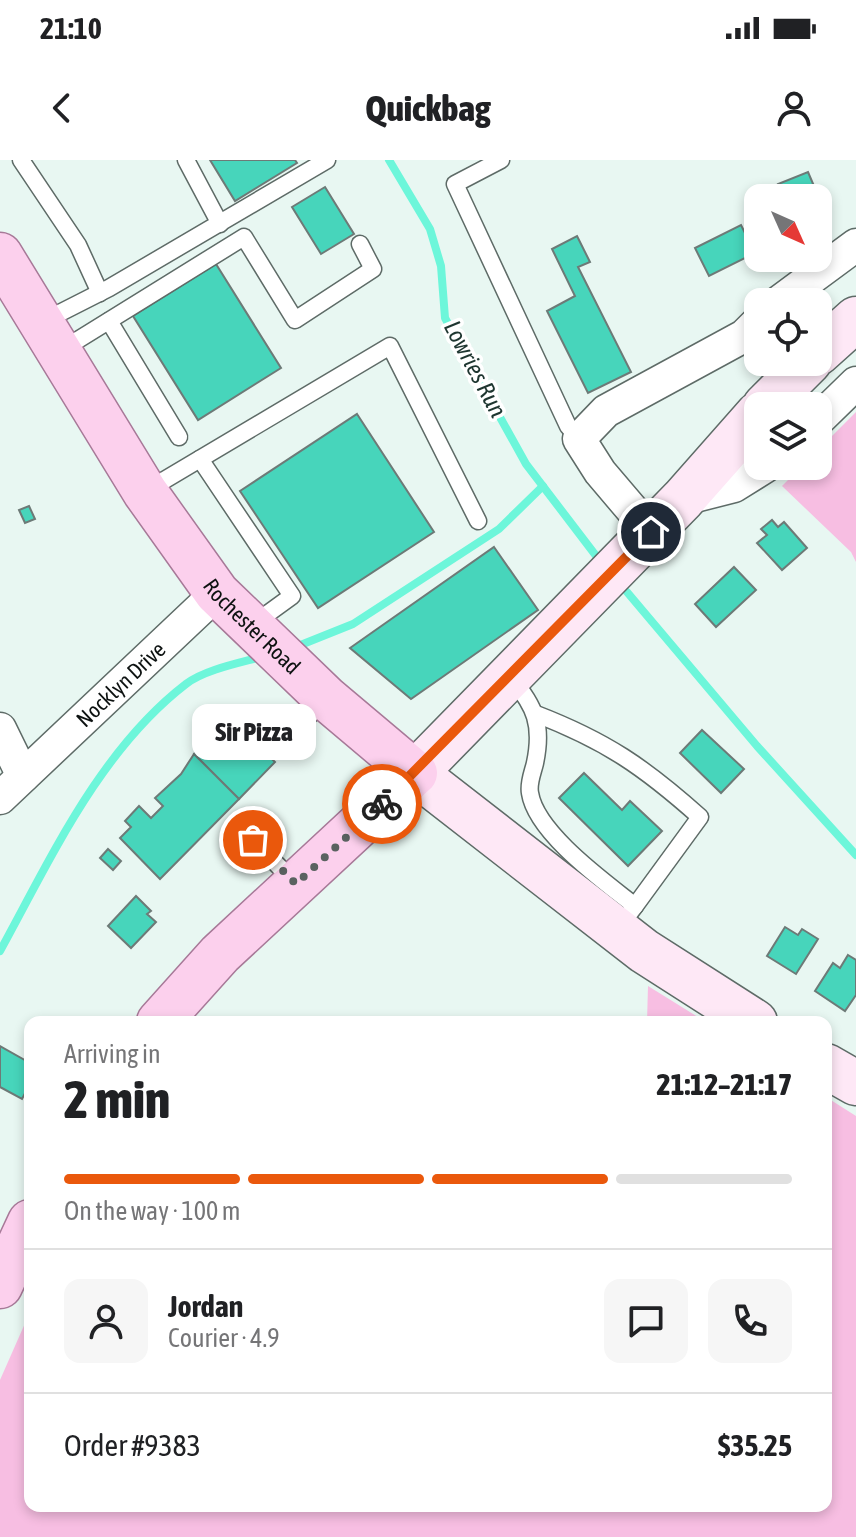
<!DOCTYPE html>
<meta charset="utf-8">
<style>
:root{--surface:#fff;--page:#f6f6f6;--text:#202124;--muted:#757577;--line:#e0e0e0;--accent:#ea580c}
body{margin:0;font-family:"Asap Condensed",sans-serif;background:var(--page);color:var(--text);height:100vh;display:flex;flex-direction:column;font-size:30px;white-space:nowrap}
*{box-sizing:border-box;margin:0}
p{font-size:26px;color:var(--muted)}
.icon{flex:none;width:44px;height:44px;fill:none;stroke:currentColor;stroke-width:2;stroke-linecap:round;stroke-linejoin:round}
.map{position:relative;flex:1;overflow:hidden}
.drawer{position:absolute;left:24px;top:856px;width:808px;height:496px;display:flex;flex-direction:column;background:var(--surface);border-radius:16px;box-shadow:0 4px 12px #0003}
.drawer>*{flex:none}
.needle{width:52px;rotate:135deg}
.controls{position:absolute;left:744px;top:24px;display:grid;gap:16px}
.controls a{display:grid;place-items:center;width:88px;height:88px;border-radius:16px;background:var(--surface);box-shadow:0 4px 12px #0003;font-size:40px}
.pin{position:absolute;display:grid;place-items:center;width:68px;height:68px;color:#fff;margin:-34px;border:4px solid #fff;border-radius:50%;box-shadow:0 2px 8px #0007}
.courier{position:absolute;display:grid;place-items:center;width:80px;height:80px;margin:-40px;border:6px solid #ea580c;border-radius:50%;background:#fff;color:#222;box-shadow:0 2px 10px #0007}
.bubble{position:absolute;height:56px;border-radius:16px;background:var(--surface);box-shadow:0 4px 12px #0003;font-size:26px;font-weight:800;line-height:56px;text-align:center}
.overview em{font-style:normal;font-weight:800}
.overview div{display:flex;flex-direction:column-reverse}
.overview{display:flex;align-items:center;justify-content:space-between;height:136px;padding:0 40px}
h1{font-size:52px;font-weight:800;line-height:60px}
.bar{display:grid;grid-template-columns:repeat(4,1fr);gap:12px 8px;align-content:center;height:96px;padding:0 40px}
.bar i{height:10px;border-radius:6px;background:var(--line)}
.bar .on{background:var(--accent)}
.bar p{grid-column:span 4}
.line{display:flex;align-items:center;gap:20px;padding:0 40px;border-top:2px solid var(--line)}
.line div{flex:1}
.round{display:grid;place-items:center;flex:none;width:84px;height:84px;border-radius:16px;background:var(--page)}
.status{display:flex;justify-content:space-between;align-items:center;height:56px;padding:0 40px;background:var(--surface);direction:ltr}
.status svg{height:22px;fill:currentColor}
header{display:flex;justify-content:space-between;align-items:center;height:104px;padding:0 40px;background:var(--surface);font-size:36px;font-weight:800}
.map>svg:first-child{display:block}
.green{fill:#f7bee2}
.lines{fill:none;stroke-linecap:round;stroke-linejoin:round}
.stream{stroke:#6df6da;stroke-width:8}
.building{fill:#47d5bb;stroke:#6d7a77;stroke-width:2}
.lane-casing{stroke:#5e6b67;stroke-width:19}
.street-casing{stroke:#5e6b67;stroke-width:35}
.secondary-casing{stroke:#5e6b67;stroke-width:47}
.primary-casing{stroke:#a77998;stroke-width:47}
.lane{stroke:#fff;stroke-width:16}
.street{stroke:#fff;stroke-width:32}
.secondary{stroke:#fee8f6;stroke-width:44}
.primary{stroke:#fcd0ed;stroke-width:44}
.done{stroke:#5a6260;stroke-width:8;stroke-dasharray:0 14.4}
.route{stroke:#ea580c;stroke-width:10}
.labels{text-anchor:middle;stroke-width:7;stroke-linejoin:round;paint-order:stroke}
.street-label{font-size:22px;fill:#0d1211;stroke:#fff}
.water-label{font-size:24px;font-style:italic;fill:#1e3630;stroke:#fff}
</style>
<div class="status"><b>21:10</b><svg viewBox="0 0 49 12"><path d="M0 12V9h3v3zM5 12V6h3v6zM10 12V3h3v9zM15 12V0h3v12zM26 1h20v11H26zM47 4h2v5h-2z"/></svg></div>
<header><svg class="icon" aria-label="back" viewBox="0 0 24 24"><path d="M15 5l-7 7 7 7"/></svg>Quickbag<svg class="icon" aria-label="person" viewBox="0 0 24 24"><circle cx="12" cy="8" r="4"/><path d="M4 21q1-7 8-7t8 7"/></svg></header>
<div class="map">
<svg width="856" height="1377" viewBox="0 0 856 1377">
<rect width="100%" height="100%" fill="#e8f7f2"/>
<!-- green -->
<g class="green">
<path d="M 856,252 L 856,402 L 851,392 L 782,326 L 802,306 L 818,306 L 818,290 Z"/>
<path d="M 648,826 L 706,862 L 647,862 Z"/>
<path d="M 826,937 L 856,956 L 856,1377 L 0,1377 L 0,1220 L 30,1152 L 30,1346 L 826,1346 Z"/>
</g>
<g class="lines">
<!-- stream -->
<g class="stream">
<path d="M 389,0 L 430,69 L 441,106 L 445,158 L 526,304 L 600,401"/>
<path d="M 627,432 L 757,586 L 856,695"/>
<path d="M 293,488 L 353,464 L 499,369 L 543,326"/>
<path d="M 0,791 C 51,698 100,590 186,524 C 204,510 239,503 261,497"/>
</g>
</g>
<!-- building -->
<g class="building">
<path d="M 210,0 L 295,0 L 297,3 L 235,41 Z"/>
<path d="M 808,12 L 825,52 L 818,55 L 818,38 L 784,38 L 778,24 Z"/>
<path d="M 325,27 L 354,74 L 321,94 L 292,47 Z"/>
<path d="M 741,65 L 755,93 L 709,116 L 695,88 Z"/>
<path d="M 577,76 L 590,102 L 578,107 L 631,212 L 588,233 L 547,151 L 575,136 L 552,89 Z"/>
<path d="M 216,104 L 281,208 L 198,260 L 133,156 Z"/>
<path d="M 357,254 L 434,372 L 318,448 L 240,331 Z"/>
<path d="M 29,346 L 35,359 L 25,363 L 19,350 Z"/>
<path d="M 772,360 L 778,367 L 784,362 L 807,388 L 782,410 L 757,383 L 767,375 L 761,369 Z"/>
<path d="M 494,387 L 538,450 L 411,539 L 350,488 Z"/>
<path d="M 734,407 L 756,430 L 716,467 L 695,444 Z"/>
<path d="M 231,558 L 275,602 L 239,639 L 194,594 Z"/>
<path d="M 702,570 L 744,609 L 721,633 L 680,593 Z"/>
<path d="M 194,594 L 239,639 L 160,719 L 120,678 L 131,667 L 125,661 L 139,646 L 151,658 L 163,646 L 155,638 L 181,614 Z"/>
<path d="M 584,613 L 622,650 L 630,641 L 662,671 L 628,706 L 559,638 Z"/>
<path d="M 108,689 L 121,701 L 113,710 L 100,698 Z"/>
<path d="M 136,736 L 151,751 L 147,754 L 156,762 L 131,788 L 108,766 Z"/>
<path d="M 785,767 L 798,775 L 802,769 L 818,779 L 796,814 L 767,796 Z"/>
<path d="M 848,795 L 856,800 L 856,835 L 845,851 L 815,831 L 833,803 L 840,808 Z"/>
<path d="M 0,886 L 30,903 L 30,924 L 22,939 L 0,927 Z"/>
</g>
<g class="lines">
<defs>
<g id="lane">
<path d="M 21,0 L 78,85 L 100,133"/>
<path d="M 186,0 L 220,64"/>
<path d="M 501,0 L 455,24 L 568,266 L 579,279"/>
<path d="M 109,161 L 179,277"/>
<path d="M 42,162 L 109,128 L 327,0"/>
<path d="M 60,191 L 244,77 L 295,160 L 373,109 L 360,84"/>
<path d="M 200,299 L 292,436 L 252,465"/>
<path d="M 146,331 L 390,186 L 478,361"/>
<path d="M 511,518 C 535,546 543,565 535,603 C 533,612 528,623 530,633 C 536,673 605,722 635,746 L 619,767"/>
<path d="M 536,554 C 606,581 644,607 700,657 L 635,746"/>
<path d="M 292,574 L 324,540"/>
<path d="M 253,680 L 295,723"/>
</g>
<g id="street">
<path d="M 779,142 L 856,85"/>
<path d="M 818,260 L 856,223"/>
<path d="M 683,339 L 734,326 L 766,306"/>
<path d="M 651,372 L 600,312 L 579,279 L 606,251 L 744,176 L 758,162"/>
<path d="M 0,569 L 23,616"/>
<path id="s1" d="M 0,638 L 217,433"/>
</g>
<g id="secondary">
<path d="M 818,193 L 856,159"/>
<path d="M 765,246 L 809,202"/>
<path d="M 755,862 L 644,791 L 415,613 L 683,339 L 758,254"/>
<path d="M 826,906 L 856,923"/>
</g>
<g id="primary">
<path id="s2" d="M 0,95 L 145,332 L 217,433 L 326,538 L 415,613 L 220,794 L 159,862"/>
<path d="M 0,1126 L 30,1062"/>
</g>
</defs>
<!-- lane casing -->
<use href="#lane" class="lane-casing"/>
<!-- street casing -->
<use href="#street" class="street-casing"/>
<!-- secondary casing -->
<use href="#secondary" class="secondary-casing"/>
<!-- primary casing -->
<use href="#primary" class="primary-casing"/>
<!-- lane -->
<use href="#lane" class="lane"/>
<!-- street -->
<use href="#street" class="street"/>
<!-- secondary -->
<use href="#secondary" class="secondary"/>
<!-- primary -->
<use href="#primary" class="primary"/>
</g>
<g class="lines">
<!-- done -->
<path class="done" d="M 253,680 L 296,724 L 382,644"/>
<!-- route -->
<path class="route" d="M 382,644 L 651,372"/>
</g>
<g class="labels">
<!-- street labels -->
<g class="street-label">
<text dy="8" stroke="none"><textPath href="#s2" startOffset="450">Rochester Road</textPath></text>
<text dy="8" stroke="none"><textPath href="#s1" startOffset="166">Nocklyn Drive</textPath></text>
</g>
<!-- water labels -->
<g class="water-label">
<text transform="translate(475 209) rotate(62)" y="8">Lowries Run</text>
</g>
</g>
</svg>
<div class="controls">
<a><svg class="needle" viewBox="-14 -14 28 28"><path d="M0-13l5 13h-10z" fill="#e53935"/><path d="M0 13l5-13h-10z" fill="#757577"/></svg></a>
<a><svg class="icon" aria-label="locate" viewBox="0 0 24 24"><circle cx="12" cy="12" r="6"/><path d="M12 2v4M12 18v4M2 12h4M18 12h4"/></svg></a>
<a><svg class="icon" aria-label="layers" viewBox="0 0 24 24"><path d="M12 4l9 5-9 5-9-5zM3 14l9 5 9-5"/></svg></a>
</div>
<div class="pin" style="left:253px;top:680px;background:#ea580c"><svg class="icon" aria-label="bag" viewBox="0 0 24 24"><path d="M5 8h14l-1 12H6zM9 8a3 3 0 0 1 6 0"/></svg></div>
<div class="pin" style="left:651px;top:372px;background:#1f2937"><svg class="icon" aria-label="home" viewBox="0 0 24 24"><path d="M3 11l9-7 9 7M6 9v11h12V9"/></svg></div>
<div class="courier" style="left:382px;top:644px"><svg class="icon" aria-label="bike" viewBox="0 0 24 24"><circle cx="6" cy="16" r="4"/><circle cx="18" cy="16" r="4"/><path d="M6 16l4-8h5l3 8M10 8l3 8H6M13 5h3"/></svg></div>
<div class="bubble" style="left:192px;top:544px;width:124px">Sir Pizza</div>
<section class="drawer">
<div class="overview"><div><h1>2 min</h1><p>Arriving in</p></div><em>21:12–21:17</em></div>
<div class="bar"><i class="on"></i><i class="on"></i><i class="on"></i><i></i><p>On the way · 100 m</p></div>
<div class="line" style="height:144px"><a class="round"><svg class="icon" aria-label="person" viewBox="0 0 24 24"><circle cx="12" cy="8" r="4"/><path d="M4 21q1-7 8-7t8 7"/></svg></a><div><b>Jordan</b><p>Courier · 4.9</p></div><a class="round"><svg class="icon" aria-label="chat" viewBox="0 0 24 24"><path d="M4 5h16v11H9l-5 4z"/></svg></a><a class="round"><svg class="icon" aria-label="phone" viewBox="0 0 24 24"><path d="M5 4h4l2 5-3 2q2 4 5 5l2-3 5 2v4C11 20 4 13 5 4z"/></svg></a></div>
<div class="line" style="height:104px"><div>Order #9383</div><b>$35.25</b></div>
</section>
</div>
